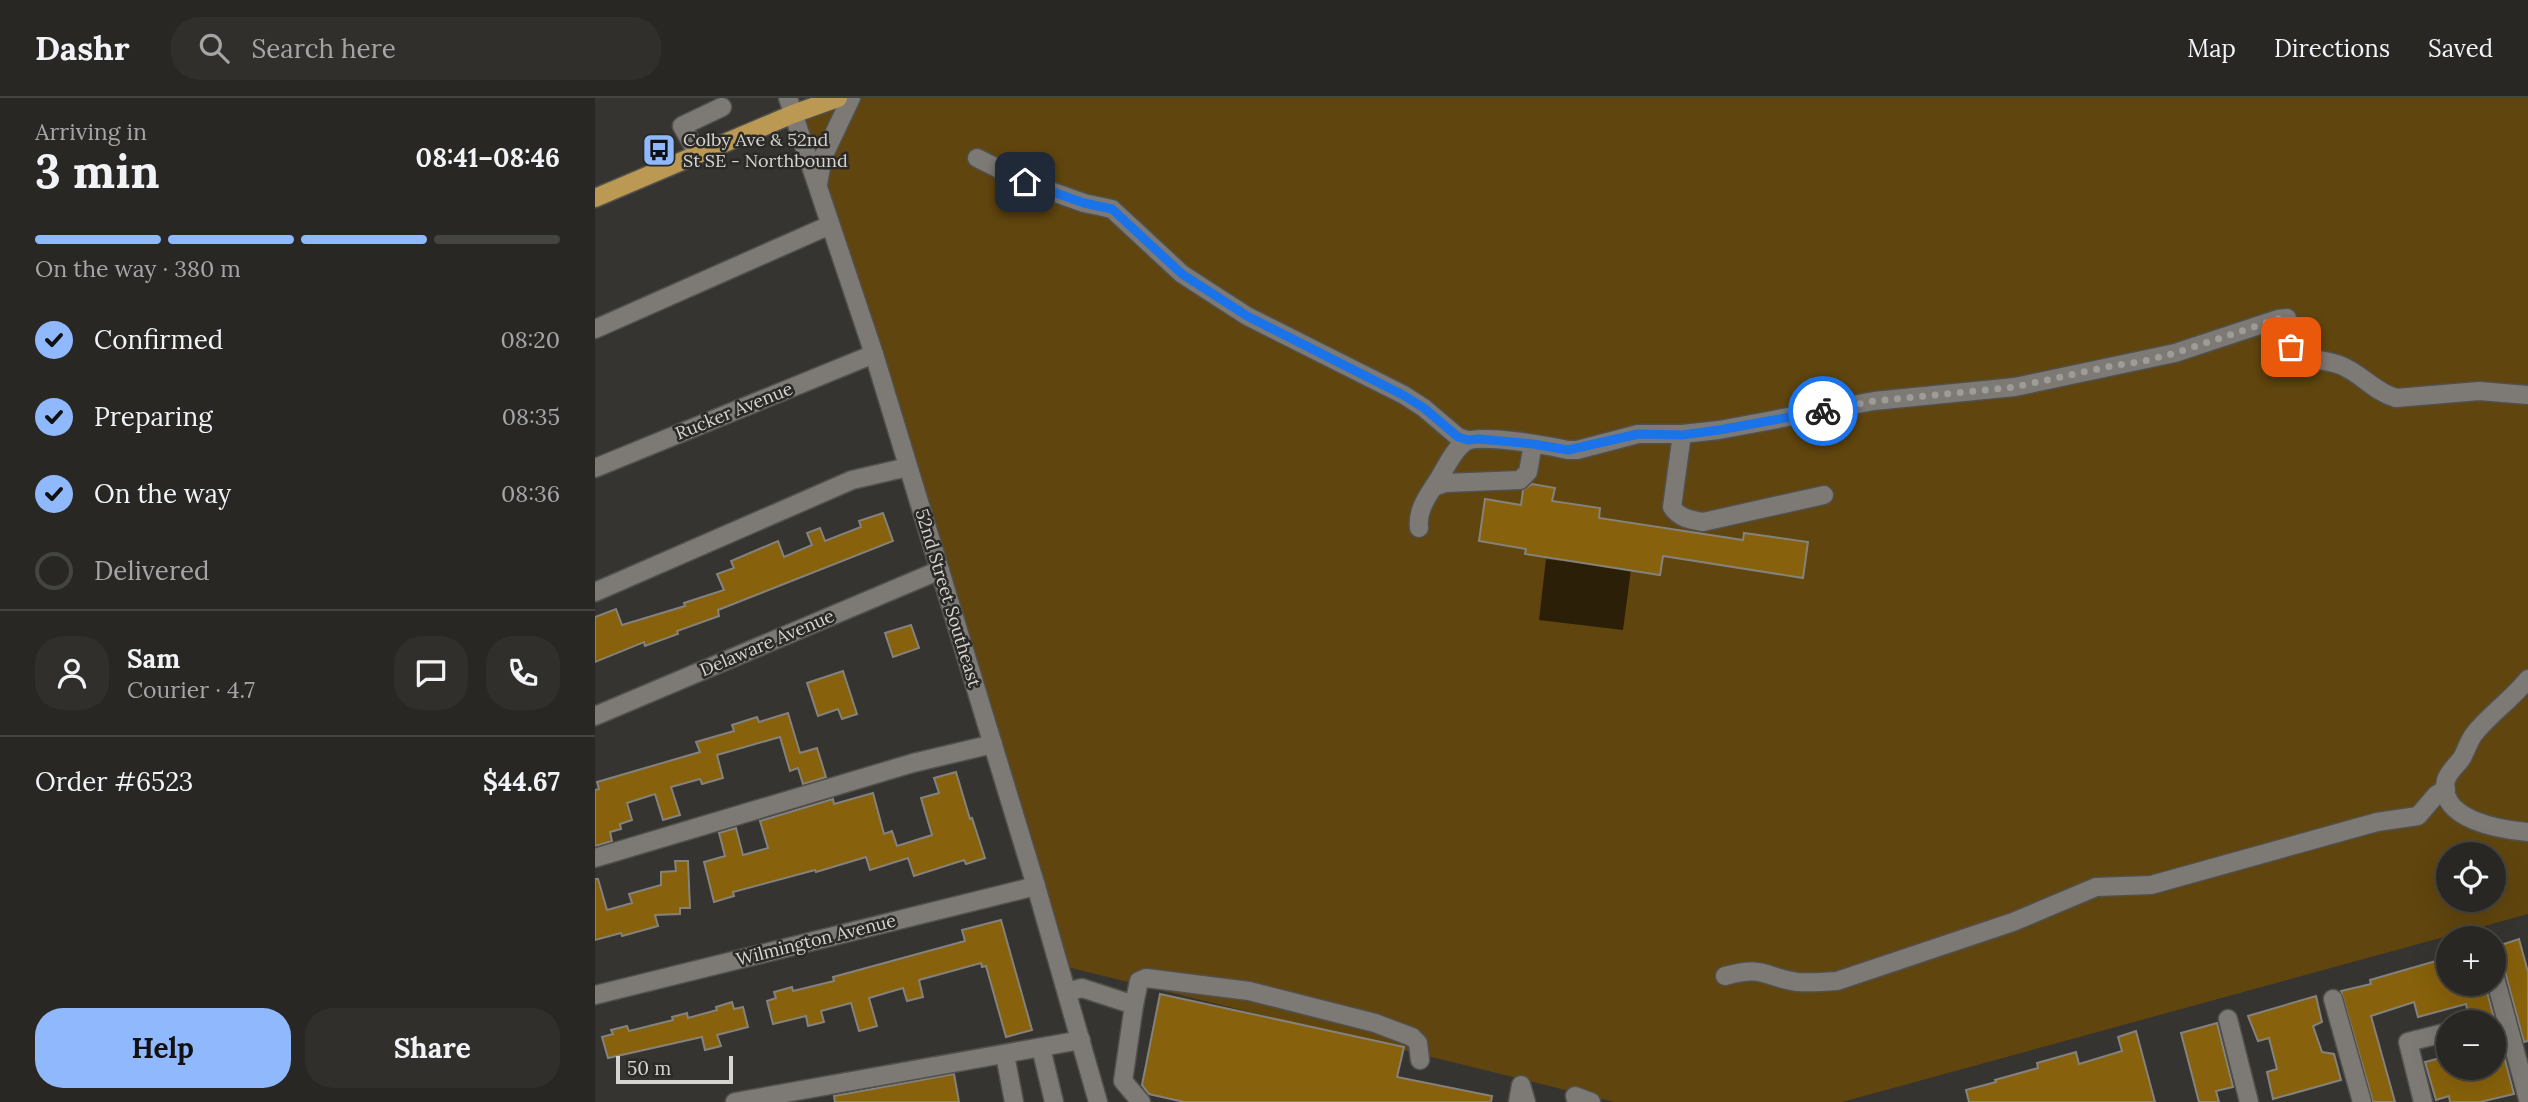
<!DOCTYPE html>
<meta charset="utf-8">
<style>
:root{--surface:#282724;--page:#302f2c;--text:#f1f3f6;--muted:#a5a5a6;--line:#444441;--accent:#90b8fd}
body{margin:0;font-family:Lora,serif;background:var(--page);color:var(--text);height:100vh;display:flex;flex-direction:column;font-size:26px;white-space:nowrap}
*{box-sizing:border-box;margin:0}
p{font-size:23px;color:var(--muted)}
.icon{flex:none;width:38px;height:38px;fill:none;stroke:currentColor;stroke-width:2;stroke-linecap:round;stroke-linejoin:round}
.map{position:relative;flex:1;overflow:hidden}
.sheet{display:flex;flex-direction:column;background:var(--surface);width:595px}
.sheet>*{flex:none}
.buttons{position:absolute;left:1841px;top:744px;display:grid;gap:14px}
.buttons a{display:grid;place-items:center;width:70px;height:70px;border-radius:50%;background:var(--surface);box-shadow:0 7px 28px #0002,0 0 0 2px var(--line);font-size:35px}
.scale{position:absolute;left:21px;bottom:18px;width:117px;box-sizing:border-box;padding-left:7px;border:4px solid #d5d4d2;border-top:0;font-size:19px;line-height:24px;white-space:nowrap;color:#d5d4d2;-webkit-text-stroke:5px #2c2a27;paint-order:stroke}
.pin{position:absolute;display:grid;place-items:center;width:60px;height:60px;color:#fff;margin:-30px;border-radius:14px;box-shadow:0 4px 10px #0006}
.courier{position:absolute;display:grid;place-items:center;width:70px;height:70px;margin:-35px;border:5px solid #1a73e8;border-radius:50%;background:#fff;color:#222;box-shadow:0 2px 9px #0007}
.headline em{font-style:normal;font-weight:700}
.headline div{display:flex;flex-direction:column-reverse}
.headline{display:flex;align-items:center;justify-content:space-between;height:119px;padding:0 35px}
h1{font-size:46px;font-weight:700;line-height:52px}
.bar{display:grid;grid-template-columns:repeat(4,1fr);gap:10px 7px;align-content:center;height:84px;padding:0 35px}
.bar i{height:9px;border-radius:5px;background:var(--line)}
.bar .active{background:var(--accent)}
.bar p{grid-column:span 4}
.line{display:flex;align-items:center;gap:18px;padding:0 35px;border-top:2px solid var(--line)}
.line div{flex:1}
.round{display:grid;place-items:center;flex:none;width:74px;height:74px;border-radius:28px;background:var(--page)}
ol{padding:0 35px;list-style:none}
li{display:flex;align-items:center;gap:21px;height:77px}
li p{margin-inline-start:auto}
li .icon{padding:7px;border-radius:50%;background:var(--accent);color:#111;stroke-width:4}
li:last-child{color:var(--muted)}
li i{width:38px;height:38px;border:4px solid var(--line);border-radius:50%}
.cta{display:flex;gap:14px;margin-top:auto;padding:14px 35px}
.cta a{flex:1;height:80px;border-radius:28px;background:var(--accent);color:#111;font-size:28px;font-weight:700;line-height:80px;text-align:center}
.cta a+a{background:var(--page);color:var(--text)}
header{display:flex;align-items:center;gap:42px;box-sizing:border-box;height:98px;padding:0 35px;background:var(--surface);border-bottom:2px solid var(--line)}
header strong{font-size:33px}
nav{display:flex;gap:38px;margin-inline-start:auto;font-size:24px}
.search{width:490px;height:63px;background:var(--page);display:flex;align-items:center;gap:18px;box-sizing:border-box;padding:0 24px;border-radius:28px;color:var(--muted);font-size:26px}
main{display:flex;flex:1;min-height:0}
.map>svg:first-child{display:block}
.green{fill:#60450e;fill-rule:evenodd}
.water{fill:#2b1f07}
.building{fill:#87610b;stroke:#84827d;stroke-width:2}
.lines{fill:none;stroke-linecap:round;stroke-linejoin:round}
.minor-casing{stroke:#51504c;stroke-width:21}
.major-casing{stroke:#51504c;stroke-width:21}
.minor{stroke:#7d7a76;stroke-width:18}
.major{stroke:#bb9953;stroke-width:18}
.done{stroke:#9d9c99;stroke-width:7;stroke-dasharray:0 12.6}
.route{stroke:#1a73e8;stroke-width:9}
.labels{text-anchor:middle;stroke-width:5;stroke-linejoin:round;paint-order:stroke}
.poi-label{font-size:18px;fill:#d5d4d2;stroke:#2c2a27;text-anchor:start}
.street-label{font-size:18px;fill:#d5d4d2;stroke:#2c2a27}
</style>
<header>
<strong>Dashr</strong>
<div class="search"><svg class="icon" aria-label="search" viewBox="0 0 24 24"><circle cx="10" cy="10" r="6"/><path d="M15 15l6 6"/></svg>Search here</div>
<nav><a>Map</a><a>Directions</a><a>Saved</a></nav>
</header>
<main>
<section class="sheet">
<div class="headline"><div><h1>3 min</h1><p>Arriving in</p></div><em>08:41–08:46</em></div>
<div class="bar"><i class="active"></i><i class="active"></i><i class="active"></i><i></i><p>On the way · 380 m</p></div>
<ol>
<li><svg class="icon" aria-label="check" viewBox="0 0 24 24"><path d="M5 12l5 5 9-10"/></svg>Confirmed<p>08:20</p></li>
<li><svg class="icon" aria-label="check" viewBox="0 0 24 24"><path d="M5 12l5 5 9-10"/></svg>Preparing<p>08:35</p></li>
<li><svg class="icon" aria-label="check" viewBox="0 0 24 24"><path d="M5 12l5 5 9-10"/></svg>On the way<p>08:36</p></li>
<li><i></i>Delivered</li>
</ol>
<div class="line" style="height:126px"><a class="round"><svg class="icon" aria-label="person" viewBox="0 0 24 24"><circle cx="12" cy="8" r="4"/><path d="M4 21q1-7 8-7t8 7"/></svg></a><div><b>Sam</b><p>Courier · 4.7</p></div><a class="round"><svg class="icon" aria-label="chat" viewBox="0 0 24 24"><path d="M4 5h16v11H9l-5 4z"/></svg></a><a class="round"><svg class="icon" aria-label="phone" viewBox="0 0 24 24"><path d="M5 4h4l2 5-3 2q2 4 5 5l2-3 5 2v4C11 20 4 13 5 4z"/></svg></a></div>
<div class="line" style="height:91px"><div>Order #6523</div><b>$44.67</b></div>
<div class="cta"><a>Help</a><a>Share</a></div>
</section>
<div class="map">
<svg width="1933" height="1004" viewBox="0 0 1933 1004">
<rect width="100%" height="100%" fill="#363430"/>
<!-- green -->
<path class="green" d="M 243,0 L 1933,0 L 1933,816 L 1247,1004 L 1019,1004 L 464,867 L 198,16 ZM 1853,756 L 1899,756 L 1899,802 L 1853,802 Z"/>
<!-- water -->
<path class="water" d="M 951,461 L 1036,471 L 1028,532 L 944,522 Z"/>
<!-- building -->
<g class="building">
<path d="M 937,386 L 960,390 L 957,403 L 1005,410 L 1004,420 L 1148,442 L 1149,435 L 1213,444 L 1208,480 L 1068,458 L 1065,477 L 930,456 L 931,451 L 884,443 L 890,401 L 926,407 L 928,392 Z"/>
<path d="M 288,415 L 298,443 L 123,512 L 124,518 L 82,533 L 83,536 L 50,548 L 49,544 L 0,564 L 0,519 L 21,511 L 27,527 L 90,508 L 89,505 L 129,492 L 122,476 L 139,470 L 136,463 L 183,443 L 189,459 L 217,447 L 212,435 L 225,430 L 230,443 L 266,429 L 264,423 Z"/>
<path d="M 316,527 L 324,550 L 298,559 L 290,535 Z"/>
<path d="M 248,573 L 262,616 L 247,621 L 243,611 L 223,618 L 212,585 Z"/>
<path d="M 193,615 L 205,655 L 222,650 L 231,679 L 208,686 L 203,670 L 195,673 L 185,639 L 122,657 L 128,680 L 107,686 L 105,681 L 76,689 L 85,717 L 68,722 L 60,696 L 32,705 L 37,722 L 25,726 L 26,731 L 15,734 L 17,743 L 0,748 L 0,692 L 4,691 L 2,684 L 105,654 L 101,644 L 139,633 L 137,627 L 162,619 L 164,624 Z"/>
<path d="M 361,674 L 375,721 L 377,720 L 390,760 L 371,766 L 369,762 L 319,778 L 313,760 L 275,772 L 271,759 L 221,774 L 220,772 L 138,794 L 139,798 L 119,804 L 109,764 L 130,758 L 124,735 L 141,730 L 148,757 L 173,750 L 165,723 L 238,701 L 239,706 L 278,695 L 289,736 L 297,733 L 302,748 L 337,737 L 326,700 L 344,695 L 339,680 Z"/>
<path d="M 80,763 L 93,763 L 95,810 L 85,810 L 85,816 L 60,817 L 63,828 L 27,838 L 26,835 L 0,842 L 0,781 L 3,781 L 12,812 L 37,805 L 34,796 L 66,787 L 66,774 L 81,773 Z"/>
<path d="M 406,822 L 437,932 L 411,939 L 391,868 L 387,869 L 386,865 L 324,882 L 328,899 L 312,903 L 308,890 L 274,900 L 282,928 L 264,933 L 256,905 L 226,913 L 229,924 L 213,928 L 211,918 L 178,926 L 172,903 L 181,900 L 179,894 L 197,889 L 198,893 L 239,883 L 238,879 L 370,843 L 367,832 Z"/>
<path d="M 1924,841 L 1933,874 L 1933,943 L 1929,944 L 1903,848 Z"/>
<path d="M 1851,860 L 1853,886 L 1890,886 L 1900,924 L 1875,924 L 1871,906 L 1823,919 L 1819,904 L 1776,918 L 1800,1004 L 1778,1004 L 1746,893 L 1776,886 L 1775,882 Z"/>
<path d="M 565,896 L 809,949 L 802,979 L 897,998 L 896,1004 L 589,1004 L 554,996 L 547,987 Z"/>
<path d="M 1721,898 L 1727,924 L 1718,928 L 1727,954 L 1739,956 L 1746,982 L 1678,1001 L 1672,974 L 1682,971 L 1674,940 L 1663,943 L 1653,918 Z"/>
<path d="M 137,904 L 139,911 L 148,909 L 153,929 L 122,937 L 126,948 L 110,952 L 107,939 L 13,960 L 7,939 L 18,936 L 16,932 L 32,928 L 34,933 L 78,922 L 77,919 L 92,915 L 93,920 L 122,912 L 121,909 Z"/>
<path d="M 1622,925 L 1638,989 L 1621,993 L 1624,1004 L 1604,1004 L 1586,935 Z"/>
<path d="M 1541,933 L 1560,1004 L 1374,1004 L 1371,992 L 1401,984 L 1400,982 L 1443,970 L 1442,965 L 1481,954 L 1484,966 L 1527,953 L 1523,939 Z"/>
<path d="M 1903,935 L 1919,996 L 1885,1004 L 1855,1004 L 1854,998 L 1841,1002 L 1830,964 L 1853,958 L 1853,970 L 1899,970 L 1899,936 Z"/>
<path d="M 359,976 L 364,1004 L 240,1004 L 239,998 Z"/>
</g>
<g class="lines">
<defs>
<g id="minor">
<path d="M 193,0 L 279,256 L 441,788 L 503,1004"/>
<path d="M 103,56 L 87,28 L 127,9"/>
<path d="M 382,60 L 430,84 L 489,105 L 517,111 L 587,176 L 652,218 L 809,297 L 829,310 L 863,339 L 873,342"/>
<path d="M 223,86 L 228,59 L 256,0"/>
<path d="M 0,231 L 235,127"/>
<path d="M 1087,336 L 1077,409 C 1084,420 1096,422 1108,424 L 1229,397"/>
<path d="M 0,370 L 279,256"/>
<path d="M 839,389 L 850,385 L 925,382 L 933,374 L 938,346"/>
<path d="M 824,430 C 822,412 832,399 841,385 C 850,372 857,353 870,344 C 884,335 955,348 973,352 L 982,352 L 1043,336 L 1087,336 L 1124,332 L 1279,303 L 1420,289 L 1580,255 L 1683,221 L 1692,220 C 1692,231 1690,243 1698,251 C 1710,263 1730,261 1745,267 C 1766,275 1779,294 1801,300 L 1884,293 L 1933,297"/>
<path d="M 0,494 L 257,382 L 313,369"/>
<path d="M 1933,581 C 1917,601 1895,616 1879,636 C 1874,643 1871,652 1867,660 C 1862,667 1854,673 1851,682 C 1841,722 1908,732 1933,734"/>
<path d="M 0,618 L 345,472"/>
<path d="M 0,760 L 318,665 L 398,646"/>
<path d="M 1899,876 L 1933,1001"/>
<path d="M 1130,878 C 1169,867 1169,879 1202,884 C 1216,885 1229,884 1242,883 L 1418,824 L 1501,789 L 1556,787 L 1782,724 L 1823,718 L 1841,697 L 1851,691"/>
<path d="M 472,894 L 487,890 L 539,907 L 528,983 L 546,1004"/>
<path d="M 0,897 L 441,788"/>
<path d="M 1738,901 L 1767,1004"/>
<path d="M 539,907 L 544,883 L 551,880 L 654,893 L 780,925 L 817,939 L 823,945 L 825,962"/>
<path d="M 1633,921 L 1654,1004"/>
<path d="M 446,950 L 459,1004"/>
<path d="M 410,957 L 419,1004"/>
<path d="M 140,1004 L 486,942"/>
<path d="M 923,1004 L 926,987 L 931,1004"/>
<path d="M 982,1004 L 980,998 L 996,1004"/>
<path d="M 1828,1004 L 1813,944 L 1853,934"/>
</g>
<path id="major" d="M 0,100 L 198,16 L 243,0"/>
</defs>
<!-- minor casing -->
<use href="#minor" class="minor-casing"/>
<!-- major casing -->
<use href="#major" class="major-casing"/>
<!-- minor -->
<use href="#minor" class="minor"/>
<!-- major -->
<use href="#major" class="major"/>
</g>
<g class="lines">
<!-- done -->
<path class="done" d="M 1228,313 L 1279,303 L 1420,289 L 1516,268 L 1545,264 L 1580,255 L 1683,221 L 1692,220 L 1692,242 L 1696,249"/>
<!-- route -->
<path class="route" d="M 430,84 L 489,105 L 517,111 L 587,176 L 652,218 L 808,297 L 829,310 L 863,339 L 873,342 L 884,341 L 938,346 L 973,352 L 1043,336 L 1087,337 L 1124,332 L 1228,313"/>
</g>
<!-- icons -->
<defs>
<symbol id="bus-square" viewBox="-11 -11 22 22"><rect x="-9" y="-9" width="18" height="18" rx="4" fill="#90b8fd" stroke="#2c2a27"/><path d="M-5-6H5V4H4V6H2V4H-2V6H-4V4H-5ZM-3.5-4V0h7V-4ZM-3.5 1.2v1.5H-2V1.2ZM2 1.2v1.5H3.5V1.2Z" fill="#111"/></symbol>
</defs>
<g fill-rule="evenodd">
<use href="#bus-square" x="45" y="33" width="38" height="38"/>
</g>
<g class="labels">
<!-- poi labels -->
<g class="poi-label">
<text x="88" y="48">Colby Ave &amp; 52nd<tspan x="88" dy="21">St SE - Northbound</tspan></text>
</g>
<!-- street labels -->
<g class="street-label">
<text transform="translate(139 313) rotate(-22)" y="6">Rucker Avenue</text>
<text transform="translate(353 500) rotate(73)" y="6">52nd Street Southeast</text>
<text transform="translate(172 545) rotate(-23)" y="6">Delaware Avenue</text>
<text transform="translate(221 842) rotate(-14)" y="6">Wilmington Avenue</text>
</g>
</g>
</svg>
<div class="buttons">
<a><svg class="icon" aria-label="locate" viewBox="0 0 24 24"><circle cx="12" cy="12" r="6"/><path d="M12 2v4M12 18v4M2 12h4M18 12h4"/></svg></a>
<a>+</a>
<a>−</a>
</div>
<div class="scale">50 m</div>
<div class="pin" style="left:1696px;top:249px;background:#ea580c"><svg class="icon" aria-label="bag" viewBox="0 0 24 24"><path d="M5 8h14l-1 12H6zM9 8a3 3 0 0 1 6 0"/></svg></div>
<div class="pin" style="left:430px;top:84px;background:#1f2937"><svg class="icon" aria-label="home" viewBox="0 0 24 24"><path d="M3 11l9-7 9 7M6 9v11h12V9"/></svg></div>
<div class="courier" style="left:1228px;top:313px"><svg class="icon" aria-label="bike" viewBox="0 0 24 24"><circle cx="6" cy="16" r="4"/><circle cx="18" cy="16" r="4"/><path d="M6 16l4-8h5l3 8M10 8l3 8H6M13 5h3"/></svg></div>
</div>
</main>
